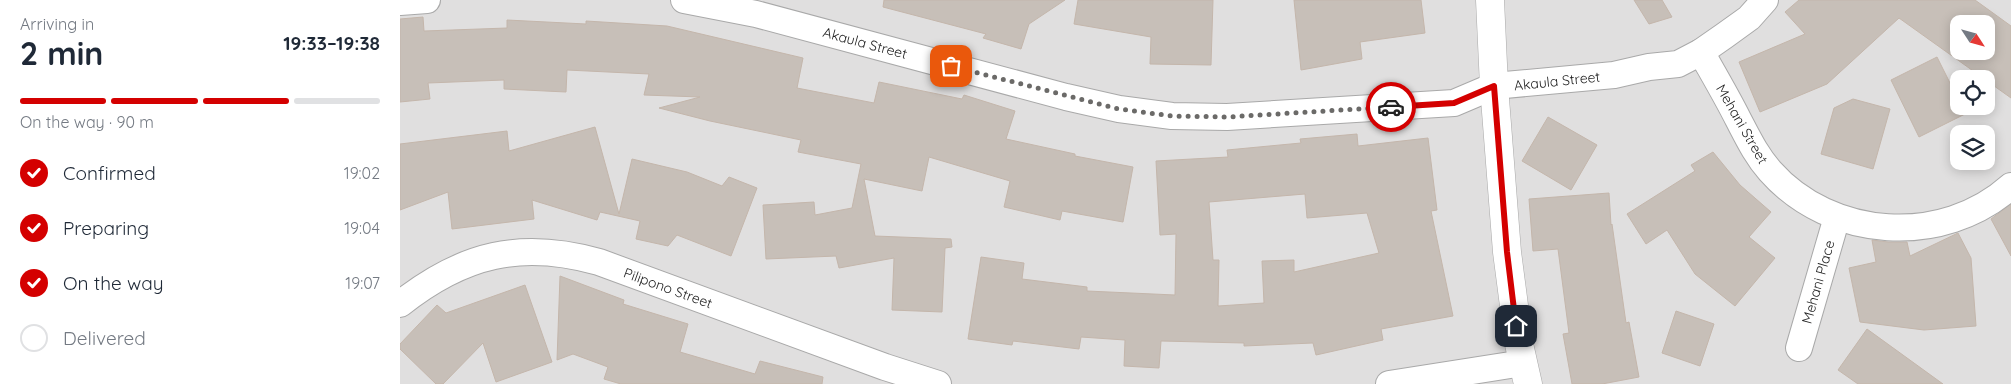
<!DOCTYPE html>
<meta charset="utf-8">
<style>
:root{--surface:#fff;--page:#f6f6f7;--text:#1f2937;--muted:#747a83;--line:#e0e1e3;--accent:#d40000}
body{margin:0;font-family:Quicksand,sans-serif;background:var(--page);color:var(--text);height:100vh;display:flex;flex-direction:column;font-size:19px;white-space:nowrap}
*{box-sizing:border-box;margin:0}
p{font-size:16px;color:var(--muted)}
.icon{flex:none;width:28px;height:28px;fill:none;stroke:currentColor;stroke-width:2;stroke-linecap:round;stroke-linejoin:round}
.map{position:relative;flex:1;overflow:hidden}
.panel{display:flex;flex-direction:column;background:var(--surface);width:400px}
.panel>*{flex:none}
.needle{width:32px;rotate:126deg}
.controls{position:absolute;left:1550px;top:15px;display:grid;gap:10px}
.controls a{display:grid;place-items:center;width:45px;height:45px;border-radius:10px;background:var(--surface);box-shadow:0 2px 12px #0003;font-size:25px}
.pin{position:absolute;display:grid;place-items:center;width:42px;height:42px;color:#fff;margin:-21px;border-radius:10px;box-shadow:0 2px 8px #0006}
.courier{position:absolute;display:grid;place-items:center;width:50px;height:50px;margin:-25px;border:4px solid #d40000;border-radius:50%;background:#fff;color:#222;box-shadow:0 1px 6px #0007}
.summary em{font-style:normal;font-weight:800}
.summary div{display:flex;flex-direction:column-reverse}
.summary{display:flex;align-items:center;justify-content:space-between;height:85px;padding:0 20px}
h1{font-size:32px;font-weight:800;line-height:38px}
.bar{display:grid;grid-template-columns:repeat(4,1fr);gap:8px 5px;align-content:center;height:60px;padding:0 20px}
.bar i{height:6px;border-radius:4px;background:var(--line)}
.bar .on{background:var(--accent)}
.bar p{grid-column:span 4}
ol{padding:0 20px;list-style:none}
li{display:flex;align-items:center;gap:15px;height:55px}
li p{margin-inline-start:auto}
li .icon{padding:5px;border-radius:50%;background:var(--accent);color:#fff;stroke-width:4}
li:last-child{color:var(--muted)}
li i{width:28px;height:28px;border:2px solid var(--line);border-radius:50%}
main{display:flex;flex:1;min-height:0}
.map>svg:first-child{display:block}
.residential{fill:#e0dfdf;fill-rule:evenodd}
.building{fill:#c7bfb8;stroke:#c4b6ab;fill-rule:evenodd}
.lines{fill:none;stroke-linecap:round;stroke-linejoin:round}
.minor-casing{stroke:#a9a9a9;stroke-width:28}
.tertiary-casing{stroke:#a9a9a9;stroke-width:29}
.minor{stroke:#fff;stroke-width:26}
.tertiary{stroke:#fff;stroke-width:28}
.done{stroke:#6b6a68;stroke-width:5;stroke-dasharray:0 9}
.route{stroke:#d40000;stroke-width:6}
.labels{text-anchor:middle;stroke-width:4;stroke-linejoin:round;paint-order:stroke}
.street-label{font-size:14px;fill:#222;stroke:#fff}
</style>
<main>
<section class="panel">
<div class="summary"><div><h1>2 min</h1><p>Arriving in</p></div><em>19:33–19:38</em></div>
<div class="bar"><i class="on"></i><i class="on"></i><i class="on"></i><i></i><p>On the way · 90 m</p></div>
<ol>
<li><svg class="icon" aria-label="check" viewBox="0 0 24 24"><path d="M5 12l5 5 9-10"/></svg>Confirmed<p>19:02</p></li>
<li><svg class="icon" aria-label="check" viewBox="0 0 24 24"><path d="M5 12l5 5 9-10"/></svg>Preparing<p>19:04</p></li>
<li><svg class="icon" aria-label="check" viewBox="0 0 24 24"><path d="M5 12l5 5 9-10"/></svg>On the way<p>19:07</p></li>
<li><i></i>Delivered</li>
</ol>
</section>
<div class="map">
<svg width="1611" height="384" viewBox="0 0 1611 384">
<rect width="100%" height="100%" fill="#f2efe9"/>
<!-- residential -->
<path class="residential" d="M 0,0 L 1611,0 L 1611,384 L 0,384 ZM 1559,24 L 1586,24 L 1586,51 L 1559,51 ZM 1559,79 L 1586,79 L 1586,106 L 1559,106 ZM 1559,134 L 1586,134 L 1586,161 L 1559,161 Z"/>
<!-- building -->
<g class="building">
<path d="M 484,0 L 665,0 L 629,24 L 621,49 L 583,38 L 586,34 L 483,7 Z"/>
<path d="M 678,0 L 813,0 L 811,65 L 750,64 L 751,37 L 674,24 Z"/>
<path d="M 894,0 L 1021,0 L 1025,33 L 960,42 L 962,59 L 901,70 Z"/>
<path d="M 1234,0 L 1262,0 L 1272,17 L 1249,24 Z"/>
<path d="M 1399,0 L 1575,0 L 1611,26 L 1611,98 L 1499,18 L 1427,84 L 1360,112 L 1339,62 L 1405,34 L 1385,12 ZM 1559,24 L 1586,24 L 1586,51 L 1559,51 Z"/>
<path d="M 23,17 L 24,31 L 107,28 L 107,20 L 186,24 L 186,21 L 267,26 L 403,58 L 397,88 L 474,103 L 479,82 L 562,99 L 564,95 L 615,111 L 606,139 L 675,154 L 675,156 L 733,167 L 723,222 L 662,211 L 660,220 L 604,207 L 610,181 L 529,157 L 522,191 L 464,179 L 475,236 L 551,239 L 552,247 L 545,248 L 542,312 L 492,310 L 494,258 L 439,268 L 436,256 L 366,259 L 363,205 L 414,202 L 415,215 L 452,208 L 461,164 L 398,152 L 401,140 L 310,121 L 259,108 L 300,97 L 244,95 L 249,74 L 167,70 L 166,92 L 104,89 L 104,80 L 28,83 L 30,99 L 0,102 L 0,19 Z"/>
<path d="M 1537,57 L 1559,101 L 1559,106 L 1561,106 L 1565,114 L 1519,137 L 1491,80 Z"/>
<path d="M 1453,99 L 1490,109 L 1473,169 L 1421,154 L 1434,108 Z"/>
<path d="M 1148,117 L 1197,145 L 1171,190 L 1122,161 Z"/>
<path d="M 195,127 L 219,214 L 232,159 L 287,172 L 322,186 L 329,177 L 357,188 L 331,256 L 277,235 L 268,246 L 236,239 L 240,221 L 200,212 L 197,220 L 132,200 L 134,219 L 52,229 L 48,192 L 0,210 L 0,144 L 107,131 L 109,151 Z"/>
<path d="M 957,134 L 958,146 L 1028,138 L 1037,210 L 1031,211 L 1053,316 L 981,329 L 983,340 L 916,355 L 913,343 L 844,346 L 844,343 L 761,341 L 759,368 L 724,366 L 725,340 L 681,337 L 679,349 L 613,341 L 612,345 L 568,339 L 581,257 L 624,263 L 622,279 L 687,287 L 687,291 L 775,295 L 776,234 L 760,235 L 756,161 L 828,157 L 827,150 L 901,143 L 900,139 ZM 905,194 L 907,218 L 967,213 L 979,253 L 894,272 L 894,260 L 862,261 L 864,303 L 818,306 L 819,260 L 813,260 L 809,202 Z"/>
<path d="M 1313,152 L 1340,185 L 1371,212 L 1349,237 L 1375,258 L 1335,306 L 1295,274 L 1267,230 L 1246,244 L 1227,214 L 1295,171 L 1291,165 Z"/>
<path d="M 1209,193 L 1211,225 L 1212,224 L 1226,323 L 1229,322 L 1239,377 L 1202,384 L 1172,384 L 1163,334 L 1169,333 L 1158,249 L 1133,251 L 1129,199 Z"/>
<path d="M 1611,204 L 1611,256 L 1591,219 Z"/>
<path d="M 1558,233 L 1571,258 L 1576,326 L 1524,330 L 1460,322 L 1449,268 L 1476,262 L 1472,240 L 1488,242 L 1507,242 L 1510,256 Z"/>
<path d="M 160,276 L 224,300 L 223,304 L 288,324 L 280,352 L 355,374 L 360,361 L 423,377 L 422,384 L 221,384 L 204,379 L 208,367 L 173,354 L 157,360 Z"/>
<path d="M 125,285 L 152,362 L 96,382 L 83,343 L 43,384 L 36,384 L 0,349 L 0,344 L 37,305 L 46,313 Z"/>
<path d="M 1276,311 L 1314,324 L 1300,366 L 1262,353 Z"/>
<path d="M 1467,329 L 1543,384 L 1458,384 L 1438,370 Z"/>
</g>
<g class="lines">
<defs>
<g id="minor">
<path d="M 284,0 L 356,14 L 666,97 L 719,109 L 772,116 L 827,117 L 1054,103 L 1094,86 L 1214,75 L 1249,67 L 1278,64 L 1301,52 L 1324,36 L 1349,18 L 1365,0"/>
<path d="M 0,2 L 27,0"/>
<path d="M 1301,52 C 1314,75 1327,97 1338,119 C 1348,138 1356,155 1370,171 C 1431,240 1543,247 1611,186"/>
<path d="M 0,304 C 63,254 121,240 199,262 L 485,367 L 538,384"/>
<path d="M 1399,348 L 1437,217"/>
<path d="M 989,384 L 1123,363"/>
</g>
<path id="tertiary" d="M 1090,0 L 1094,86 L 1107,252 L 1119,344 L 1128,384"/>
</defs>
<!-- minor casing -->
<use href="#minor" class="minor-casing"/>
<!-- tertiary casing -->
<use href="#tertiary" class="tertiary-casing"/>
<!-- minor -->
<use href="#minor" class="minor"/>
<!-- tertiary -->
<use href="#tertiary" class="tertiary"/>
</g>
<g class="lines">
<!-- done -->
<path class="done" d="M 551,66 L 719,109 L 772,116 L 827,117 L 991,107"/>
<!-- route -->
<path class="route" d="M 991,107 L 1054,103 L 1094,86 L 1107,252 L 1116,326"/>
</g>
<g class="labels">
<!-- street labels -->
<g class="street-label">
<text transform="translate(465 43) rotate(15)" y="5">Akaula Street</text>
<text transform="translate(1157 81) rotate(-6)" y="5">Akaula Street</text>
<text transform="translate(1342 124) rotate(60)" y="5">Mehani Street</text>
<text transform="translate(1418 282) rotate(-74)" y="5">Mehani Place</text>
<text transform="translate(268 288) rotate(20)" y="5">Pilipono Street</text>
</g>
</g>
</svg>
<div class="controls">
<a><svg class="needle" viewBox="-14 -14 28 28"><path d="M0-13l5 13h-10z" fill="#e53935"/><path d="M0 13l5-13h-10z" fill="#747a83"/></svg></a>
<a><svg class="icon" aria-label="locate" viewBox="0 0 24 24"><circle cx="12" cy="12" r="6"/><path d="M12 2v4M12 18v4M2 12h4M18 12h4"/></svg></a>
<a><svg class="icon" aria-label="layers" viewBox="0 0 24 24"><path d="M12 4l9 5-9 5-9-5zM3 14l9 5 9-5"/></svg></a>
</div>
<div class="pin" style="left:551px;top:66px;background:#ea580c"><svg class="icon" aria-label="bag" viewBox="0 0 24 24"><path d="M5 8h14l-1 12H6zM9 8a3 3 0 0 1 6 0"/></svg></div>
<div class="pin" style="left:1116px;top:326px;background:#1f2937"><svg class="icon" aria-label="home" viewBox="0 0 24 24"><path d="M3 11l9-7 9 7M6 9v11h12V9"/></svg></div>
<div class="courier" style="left:991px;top:107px"><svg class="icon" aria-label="car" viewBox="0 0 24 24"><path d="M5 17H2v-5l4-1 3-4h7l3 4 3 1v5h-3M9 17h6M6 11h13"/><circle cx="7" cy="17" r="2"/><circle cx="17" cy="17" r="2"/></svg></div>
</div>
</main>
